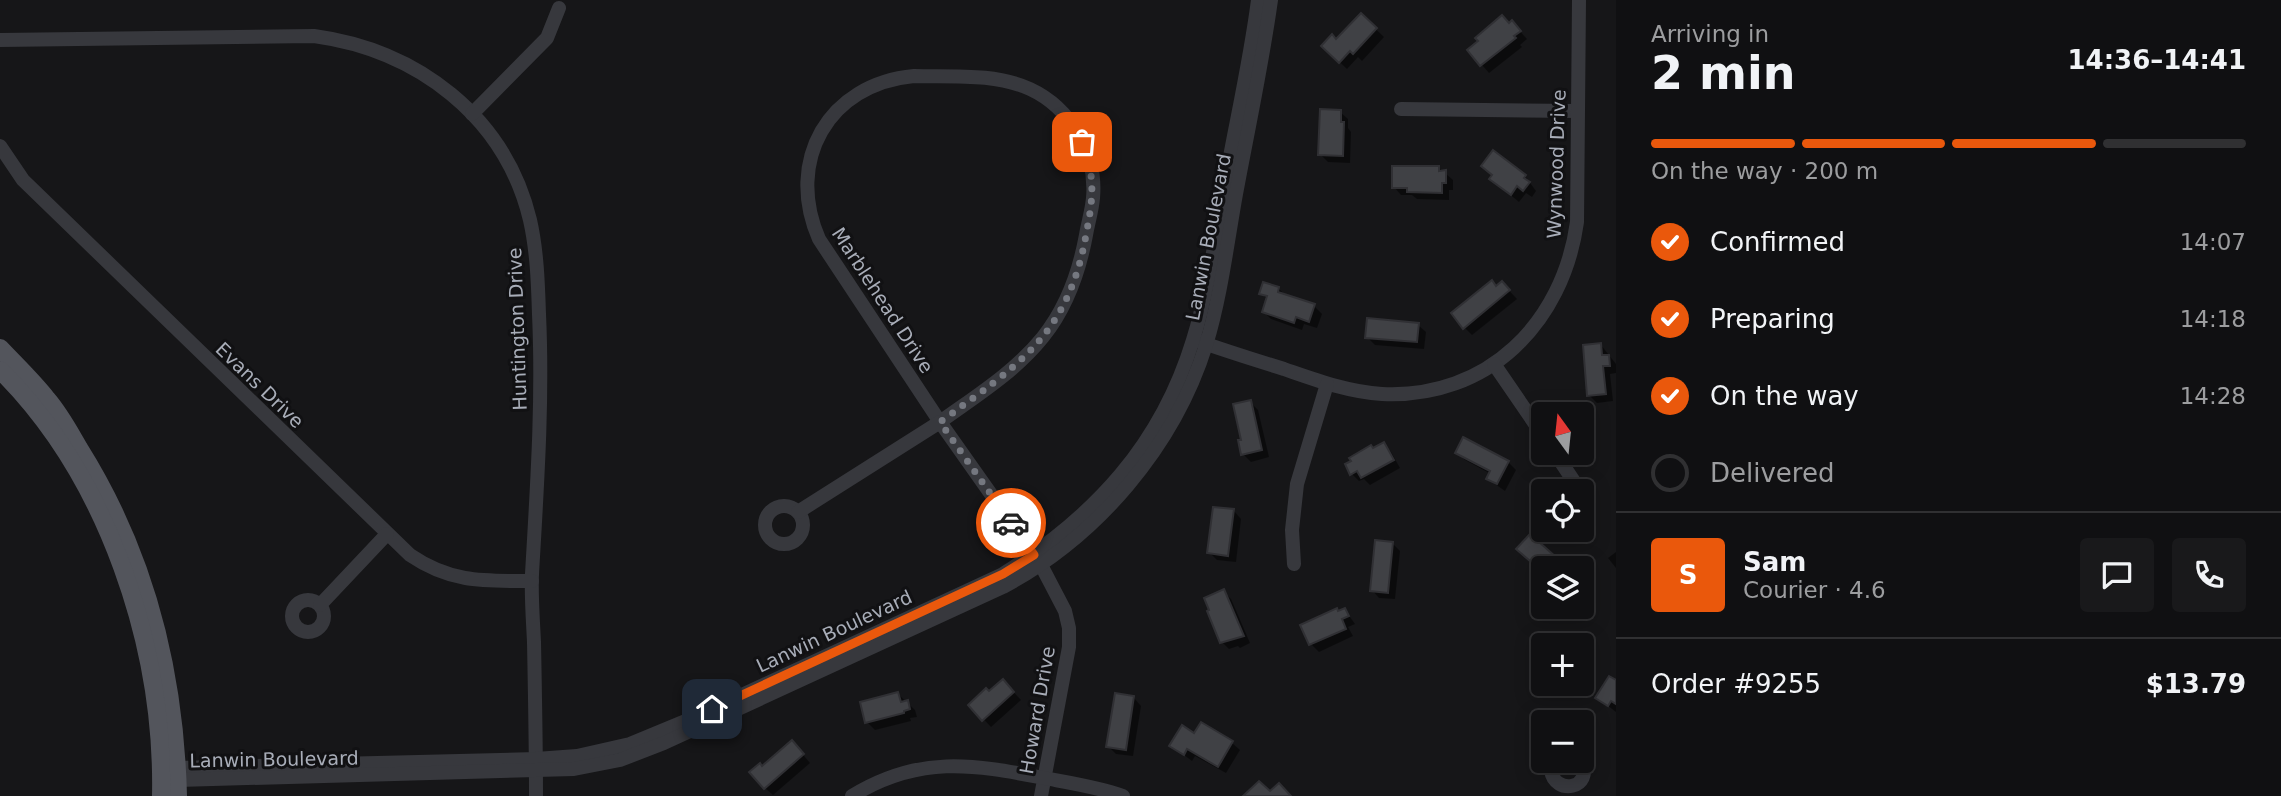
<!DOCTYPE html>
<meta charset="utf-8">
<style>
:root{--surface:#101012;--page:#19191b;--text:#f1f3f6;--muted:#9c9d9f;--line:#303032;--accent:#ea580c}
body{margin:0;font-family:"DejaVu Sans",sans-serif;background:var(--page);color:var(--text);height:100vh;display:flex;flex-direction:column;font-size:26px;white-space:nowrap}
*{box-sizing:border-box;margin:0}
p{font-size:23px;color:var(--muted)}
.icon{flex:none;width:38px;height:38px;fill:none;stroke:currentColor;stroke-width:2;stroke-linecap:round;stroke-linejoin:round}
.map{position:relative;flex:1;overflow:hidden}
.side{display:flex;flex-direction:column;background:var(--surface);width:665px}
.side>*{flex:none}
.needle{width:46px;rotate:345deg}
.controls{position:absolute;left:1531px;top:402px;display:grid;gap:14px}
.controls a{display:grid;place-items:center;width:63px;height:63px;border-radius:7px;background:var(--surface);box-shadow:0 4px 18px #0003,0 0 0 2px var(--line);font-size:35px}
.pin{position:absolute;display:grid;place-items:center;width:60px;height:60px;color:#fff;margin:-30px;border-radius:14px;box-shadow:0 4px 10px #0006}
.courier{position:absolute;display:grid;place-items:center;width:70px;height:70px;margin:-35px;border:5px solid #ea580c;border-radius:50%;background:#fff;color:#222;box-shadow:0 2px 9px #0007}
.head em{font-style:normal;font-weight:800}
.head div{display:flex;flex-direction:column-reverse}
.head{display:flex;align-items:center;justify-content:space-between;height:119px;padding:0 35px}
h1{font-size:46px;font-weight:800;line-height:52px}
.bar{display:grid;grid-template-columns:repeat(4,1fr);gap:10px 7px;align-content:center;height:84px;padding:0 35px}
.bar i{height:9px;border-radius:5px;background:var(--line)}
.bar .active{background:var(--accent)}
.bar p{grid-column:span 4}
.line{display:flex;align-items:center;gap:18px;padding:0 35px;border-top:2px solid var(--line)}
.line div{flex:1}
.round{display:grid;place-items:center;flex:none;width:74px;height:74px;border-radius:7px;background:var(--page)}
ol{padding:0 35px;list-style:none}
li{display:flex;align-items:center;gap:21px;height:77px}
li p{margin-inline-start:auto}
li .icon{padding:7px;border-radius:50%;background:var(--accent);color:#fff;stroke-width:4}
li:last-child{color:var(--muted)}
li i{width:38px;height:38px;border:4px solid var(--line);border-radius:50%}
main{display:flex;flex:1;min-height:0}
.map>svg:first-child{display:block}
.shadow{fill:#0007}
.building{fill:#404145;stroke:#303034;stroke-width:2}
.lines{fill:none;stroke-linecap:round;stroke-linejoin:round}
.minor{stroke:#37383d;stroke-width:14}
.major{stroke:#53555c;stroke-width:18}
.done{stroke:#757880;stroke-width:7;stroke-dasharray:0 12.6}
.route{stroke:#ea580c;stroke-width:9}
.labels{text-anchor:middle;stroke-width:6;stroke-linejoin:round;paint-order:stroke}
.street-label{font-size:19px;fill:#a8adb8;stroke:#111113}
</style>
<main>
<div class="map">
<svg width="1616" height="796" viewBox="0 0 1616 796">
<rect width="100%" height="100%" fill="#161618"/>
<!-- shadow -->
<g class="shadow">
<path d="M 1361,15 L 1384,37 L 1362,61 L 1358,57 L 1347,69 L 1323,46 L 1336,41 Z"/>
<path d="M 1509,25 L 1519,30 L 1527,39 L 1520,45 L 1522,47 L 1489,73 L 1469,50 Z"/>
<path d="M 1340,112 L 1348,119 L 1348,128 L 1351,132 L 1350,163 L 1328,162 L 1320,154 Z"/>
<path d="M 1438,167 L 1453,180 L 1453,190 L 1449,190 L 1449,200 L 1417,199 L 1412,195 L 1401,195 L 1394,187 Z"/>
<path d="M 1494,176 L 1525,176 L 1536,191 L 1532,197 L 1526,193 L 1519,202 L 1491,179 Z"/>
<path d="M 1502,283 L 1517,299 L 1472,335 L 1464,327 Z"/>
<path d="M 1278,288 L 1286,296 L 1314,306 L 1322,314 L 1317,328 L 1304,324 L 1302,330 L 1271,319 L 1264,312 L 1268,300 L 1261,293 Z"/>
<path d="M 1418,325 L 1426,332 L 1424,349 L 1375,345 L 1367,337 Z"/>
<path d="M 1601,345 L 1616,364 L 1616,373 L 1610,374 L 1613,401 L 1597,403 L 1589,395 Z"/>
<path d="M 1250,402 L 1258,410 L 1269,457 L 1251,462 L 1243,454 Z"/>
<path d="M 1384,444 L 1391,452 L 1400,468 L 1370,485 L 1364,479 L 1359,481 L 1352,474 L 1374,450 Z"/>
<path d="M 1457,453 L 1508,462 L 1516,470 L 1505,491 L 1488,479 L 1491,474 L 1465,460 Z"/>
<path d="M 1234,511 L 1241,519 L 1236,562 L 1217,560 L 1209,552 Z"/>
<path d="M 1393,544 L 1400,551 L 1395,599 L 1379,598 L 1372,590 Z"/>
<path d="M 1616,552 L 1616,568 L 1608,558 Z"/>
<path d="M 1224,592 L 1231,599 L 1250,643 L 1240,648 L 1238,646 L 1229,649 L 1222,642 Z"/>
<path d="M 1345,610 L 1355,624 L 1348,627 L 1353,636 L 1319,652 L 1311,644 L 1302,626 Z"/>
<path d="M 1003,681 L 1021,700 L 991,727 L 970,705 L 990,694 Z"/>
<path d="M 1616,682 L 1616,712 L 1598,698 Z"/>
<path d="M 898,694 L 915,710 L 917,717 L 910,718 L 911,721 L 875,730 L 867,722 Z"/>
<path d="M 1134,698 L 1141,706 L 1133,756 L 1116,754 L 1108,746 Z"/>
<path d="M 1201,725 L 1232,743 L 1240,750 L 1226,773 L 1195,756 L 1192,761 L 1172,746 L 1195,735 Z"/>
<path d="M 799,750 L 810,763 L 773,795 L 765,788 Z"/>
</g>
<!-- building -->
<g class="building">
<path d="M 1361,13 L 1377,28 L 1353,54 L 1350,51 L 1339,63 L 1321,46 L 1332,34 L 1336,39 Z"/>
<path d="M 1502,15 L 1509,23 L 1512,20 L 1521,31 L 1514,36 L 1516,38 L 1480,66 L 1467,50 L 1478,41 L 1475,38 Z"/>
<path d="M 1320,109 L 1341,110 L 1341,122 L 1344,122 L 1343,156 L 1318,155 Z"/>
<path d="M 1493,150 L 1526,175 L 1524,178 L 1530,182 L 1523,191 L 1517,186 L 1511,195 L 1489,179 L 1492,175 L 1481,166 Z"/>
<path d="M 1392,166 L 1439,166 L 1439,171 L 1446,170 L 1446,183 L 1442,183 L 1442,193 L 1407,192 L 1407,188 L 1392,188 Z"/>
<path d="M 1492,280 L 1496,286 L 1502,281 L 1510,290 L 1463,329 L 1451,313 Z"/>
<path d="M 1263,282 L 1279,287 L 1278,292 L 1315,304 L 1309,322 L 1296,317 L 1294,323 L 1262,312 L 1267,296 L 1259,294 Z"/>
<path d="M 1367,318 L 1419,323 L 1417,342 L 1365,338 Z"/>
<path d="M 1601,343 L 1602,355 L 1609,355 L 1610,366 L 1603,366 L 1606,394 L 1587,396 L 1583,345 Z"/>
<path d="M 1251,400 L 1262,450 L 1241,455 L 1238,440 L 1241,440 L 1233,404 Z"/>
<path d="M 1463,437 L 1509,461 L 1497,484 L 1486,479 L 1490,471 L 1455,453 Z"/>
<path d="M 1384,442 L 1394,460 L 1361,478 L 1357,471 L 1350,475 L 1345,464 L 1351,461 L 1349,458 L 1371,445 L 1373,448 Z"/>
<path d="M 1213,507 L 1234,509 L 1228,556 L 1207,553 Z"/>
<path d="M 1530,534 L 1566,566 L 1564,569 L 1544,569 L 1544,573 L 1516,549 Z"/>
<path d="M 1375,540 L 1393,542 L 1388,593 L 1370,591 Z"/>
<path d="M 1224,589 L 1244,636 L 1220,643 L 1207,611 L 1209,610 L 1204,598 Z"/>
<path d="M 1337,608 L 1338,611 L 1345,608 L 1349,616 L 1342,619 L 1346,629 L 1309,645 L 1300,625 Z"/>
<path d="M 1609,676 L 1616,680 L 1616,704 L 1611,701 L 1608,706 L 1595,698 Z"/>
<path d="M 1003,679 L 1014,692 L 982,721 L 968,705 L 986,688 L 989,691 Z"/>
<path d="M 898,692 L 901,702 L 908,700 L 910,709 L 904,711 L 904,713 L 865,723 L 860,702 Z"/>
<path d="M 1115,693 L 1134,696 L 1126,750 L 1106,747 Z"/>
<path d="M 1201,722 L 1233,741 L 1218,767 L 1187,749 L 1184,755 L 1169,746 L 1182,725 L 1194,733 Z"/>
<path d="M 792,740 L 804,754 L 764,789 L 749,772 L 760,763 L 762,766 Z"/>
<path d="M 1259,781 L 1270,791 L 1279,783 L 1291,796 L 1243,796 Z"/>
</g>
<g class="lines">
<!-- minor -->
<g class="minor">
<path d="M 0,40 L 314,36 C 417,50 505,116 530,220 C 537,251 538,283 539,314 C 543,401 537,487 532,574 C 531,597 533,620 534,642 C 535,694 536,745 536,796"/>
<path d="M 914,76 C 952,77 995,73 1030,89 C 1071,108 1097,154 1093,198 C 1092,210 1088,223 1086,235 C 1079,273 1067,307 1043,337 C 1015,372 976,396 940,422 L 819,239 C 785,161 828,84 914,76 Z"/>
<path d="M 1401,109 L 1577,111"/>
<path d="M 472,114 L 547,38 L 559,8"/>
<path d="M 0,146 L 23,180 L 410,555 C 451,583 484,581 532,581"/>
<path d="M 1198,341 C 1226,351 1255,360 1284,369 C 1316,380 1348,392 1382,394 C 1488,399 1563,323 1577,222 L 1579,0"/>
<path d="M 1494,364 L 1544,437"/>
<path d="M 1555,453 L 1581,492"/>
<circle cx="784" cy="525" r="19"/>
<path d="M 798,512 L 940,422 L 1041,565 L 1065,611 L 1069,628 L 1069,647 L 1041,796"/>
<path d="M 1294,564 L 1292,530 L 1297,484 L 1327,384"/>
<circle cx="308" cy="616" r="16"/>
<path d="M 320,605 L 387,534"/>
<path d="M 1555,761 L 1551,770 C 1554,796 1595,789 1581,761"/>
<path d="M 169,770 L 177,768 L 536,759 L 577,756 L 630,744 L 688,720 L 1003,574 C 1095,516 1161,445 1193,340 C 1208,291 1215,239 1224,189 C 1235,126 1250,63 1258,0"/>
<path d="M 167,779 L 178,780 L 574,769 L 620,760 L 664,743 L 1003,587 C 1097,537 1174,447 1206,345 C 1221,296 1227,244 1236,194 C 1248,129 1262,65 1271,0"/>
<path d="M 852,796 C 919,755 972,764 1044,778 C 1071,783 1098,787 1123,796"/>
</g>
<!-- major -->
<g class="major">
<path d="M 0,348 C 16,365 33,381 47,399 C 60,414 69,431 79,448 C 145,553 175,672 178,796"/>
<path d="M 0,370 C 108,477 164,646 161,796"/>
</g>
</g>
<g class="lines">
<!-- done -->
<path class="done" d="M 1011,523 L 940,422 C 1017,366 1068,336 1086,235 C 1093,199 1096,177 1082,142"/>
<!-- route -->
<path class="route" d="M 712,709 L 1003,574 L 1034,555 L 1011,523"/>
</g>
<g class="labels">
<!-- street labels -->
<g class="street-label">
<text transform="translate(1556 164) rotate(-88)" y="7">Wynwood Drive</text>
<text transform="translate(1208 237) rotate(-79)" y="7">Lanwin Boulevard</text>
<text transform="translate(883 300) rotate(57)" y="7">Marblehead Drive</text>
<text transform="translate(517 329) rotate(-92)" y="7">Huntington Drive</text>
<text transform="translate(260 385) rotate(44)" y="7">Evans Drive</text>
<text transform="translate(834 631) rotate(-25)" y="7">Lanwin Boulevard</text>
<text transform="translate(1037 710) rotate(-80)" y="7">Howard Drive</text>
<text transform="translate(274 759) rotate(-1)" y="7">Lanwin Boulevard</text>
</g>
</g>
</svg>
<div class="controls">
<a><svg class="needle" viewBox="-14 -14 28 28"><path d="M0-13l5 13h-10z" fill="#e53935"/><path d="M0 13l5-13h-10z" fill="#9c9d9f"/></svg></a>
<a><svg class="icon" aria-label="locate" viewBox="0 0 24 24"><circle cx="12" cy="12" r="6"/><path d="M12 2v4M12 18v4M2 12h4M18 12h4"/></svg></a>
<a><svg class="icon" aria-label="layers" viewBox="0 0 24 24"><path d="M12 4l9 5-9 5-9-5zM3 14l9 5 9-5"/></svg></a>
<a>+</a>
<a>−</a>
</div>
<div class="pin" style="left:1082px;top:142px;background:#ea580c"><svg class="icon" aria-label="bag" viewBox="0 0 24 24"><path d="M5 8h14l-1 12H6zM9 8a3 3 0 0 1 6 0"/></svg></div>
<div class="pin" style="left:712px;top:709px;background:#1f2937"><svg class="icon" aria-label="home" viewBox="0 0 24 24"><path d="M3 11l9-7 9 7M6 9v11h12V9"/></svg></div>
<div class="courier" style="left:1011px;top:523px"><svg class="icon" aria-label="car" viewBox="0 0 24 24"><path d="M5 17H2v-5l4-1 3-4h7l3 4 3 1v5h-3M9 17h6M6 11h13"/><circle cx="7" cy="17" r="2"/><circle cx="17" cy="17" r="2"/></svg></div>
</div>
<section class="side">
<div class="head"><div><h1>2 min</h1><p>Arriving in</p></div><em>14:36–14:41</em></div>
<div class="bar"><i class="active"></i><i class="active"></i><i class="active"></i><i></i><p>On the way · 200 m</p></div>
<ol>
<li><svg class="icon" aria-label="check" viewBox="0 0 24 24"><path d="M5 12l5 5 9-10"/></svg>Confirmed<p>14:07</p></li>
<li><svg class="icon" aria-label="check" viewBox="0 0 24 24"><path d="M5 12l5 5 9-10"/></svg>Preparing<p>14:18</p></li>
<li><svg class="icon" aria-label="check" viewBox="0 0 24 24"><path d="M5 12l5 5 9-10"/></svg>On the way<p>14:28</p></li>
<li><i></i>Delivered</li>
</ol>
<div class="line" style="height:126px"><b class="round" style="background:var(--accent);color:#fff">S</b><div><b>Sam</b><p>Courier · 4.6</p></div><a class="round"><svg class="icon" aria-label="chat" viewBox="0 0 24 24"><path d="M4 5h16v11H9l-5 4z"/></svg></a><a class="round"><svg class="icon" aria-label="phone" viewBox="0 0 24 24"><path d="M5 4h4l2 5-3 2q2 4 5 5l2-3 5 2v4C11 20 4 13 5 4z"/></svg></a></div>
<div class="line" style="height:91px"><div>Order #9255</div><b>$13.79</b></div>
</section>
</main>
